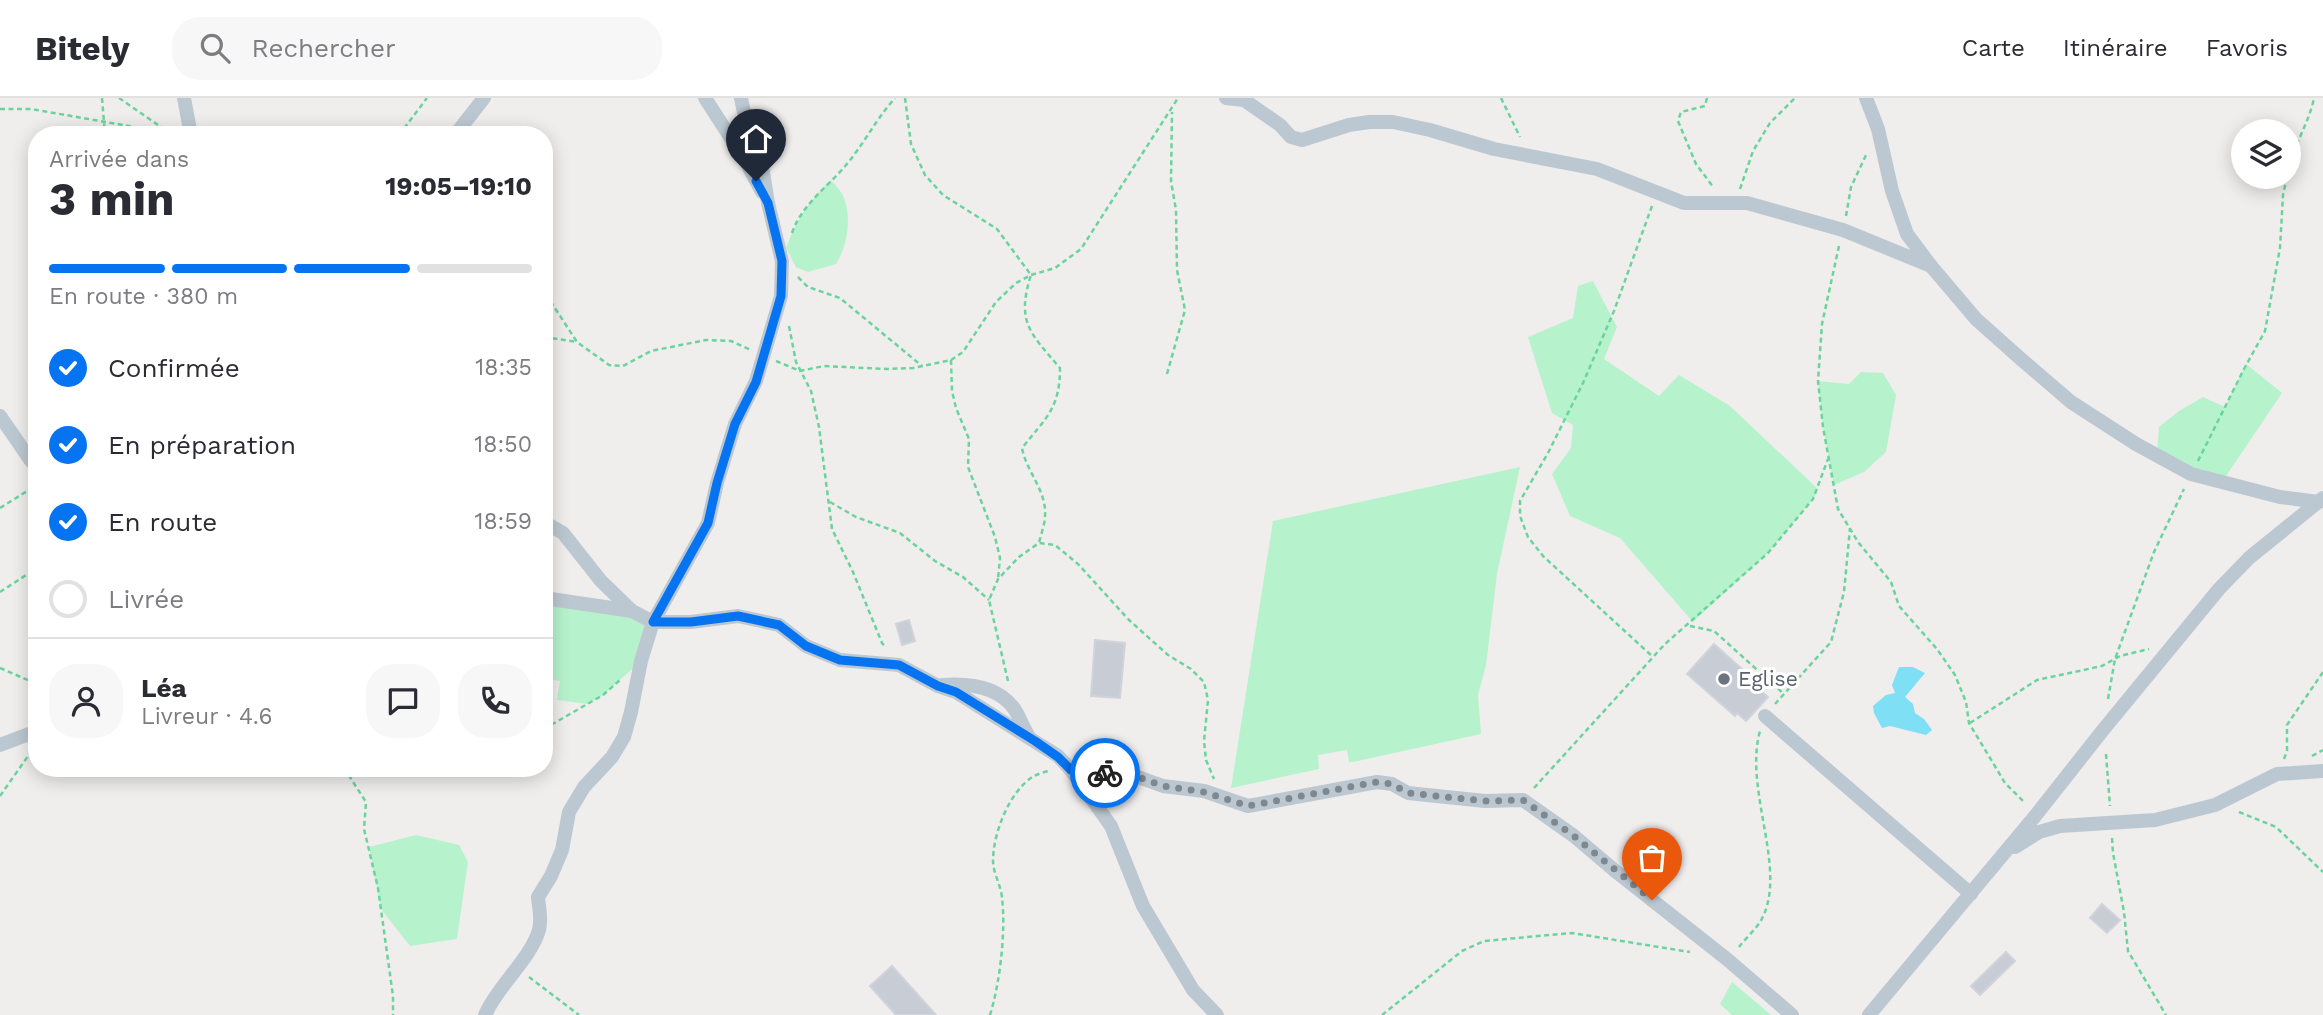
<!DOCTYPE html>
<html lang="fr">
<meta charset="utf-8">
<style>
:root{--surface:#fff;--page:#f7f7f7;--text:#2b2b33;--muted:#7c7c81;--line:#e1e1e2;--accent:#0673f1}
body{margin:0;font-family:"Work Sans",sans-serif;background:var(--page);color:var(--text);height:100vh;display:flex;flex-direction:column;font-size:26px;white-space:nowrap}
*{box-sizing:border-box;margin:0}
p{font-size:23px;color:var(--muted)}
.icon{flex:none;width:38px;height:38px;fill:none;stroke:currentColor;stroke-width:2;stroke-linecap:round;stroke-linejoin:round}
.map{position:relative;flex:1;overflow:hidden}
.details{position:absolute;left:28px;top:28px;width:525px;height:651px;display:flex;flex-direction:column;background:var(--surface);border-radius:28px;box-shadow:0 4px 18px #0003}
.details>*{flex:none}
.buttons{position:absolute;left:2231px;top:21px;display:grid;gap:14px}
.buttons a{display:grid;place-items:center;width:70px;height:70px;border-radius:50%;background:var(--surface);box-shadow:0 4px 18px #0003;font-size:35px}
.pin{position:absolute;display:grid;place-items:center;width:60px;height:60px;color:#fff;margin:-72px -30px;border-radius:50% 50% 50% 0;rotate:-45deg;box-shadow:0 0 7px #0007}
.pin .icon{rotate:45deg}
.courier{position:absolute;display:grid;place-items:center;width:70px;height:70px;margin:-35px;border:5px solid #0673f1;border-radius:50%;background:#fff;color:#222;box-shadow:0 2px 9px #0007}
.head em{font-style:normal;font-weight:700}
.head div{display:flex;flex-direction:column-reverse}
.head{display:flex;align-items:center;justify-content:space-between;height:119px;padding:0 21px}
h1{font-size:46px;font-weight:700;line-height:52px}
.bar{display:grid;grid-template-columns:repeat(4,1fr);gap:10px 7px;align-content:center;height:84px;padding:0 21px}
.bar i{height:9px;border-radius:5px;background:var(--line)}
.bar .on{background:var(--accent)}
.bar p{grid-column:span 4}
.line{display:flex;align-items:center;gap:18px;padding:0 21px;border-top:2px solid var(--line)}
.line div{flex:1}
.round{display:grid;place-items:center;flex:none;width:74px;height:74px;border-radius:28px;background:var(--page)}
ol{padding:0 21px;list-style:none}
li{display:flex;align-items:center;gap:21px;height:77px}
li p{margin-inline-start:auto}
li .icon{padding:7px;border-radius:50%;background:var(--accent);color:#fff;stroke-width:4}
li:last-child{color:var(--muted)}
li i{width:38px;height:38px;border:4px solid var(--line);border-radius:50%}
header{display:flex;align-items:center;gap:42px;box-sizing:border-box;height:98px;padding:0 35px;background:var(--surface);border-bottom:2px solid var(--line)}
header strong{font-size:33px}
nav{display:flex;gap:38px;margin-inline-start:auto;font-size:24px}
.search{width:490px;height:63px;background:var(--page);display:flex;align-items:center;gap:18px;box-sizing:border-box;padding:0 24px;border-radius:28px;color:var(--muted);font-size:26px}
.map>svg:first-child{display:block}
.green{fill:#b6f3cc}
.water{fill:#7edff5}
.building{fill:#c8ccd4;stroke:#d0d3da;stroke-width:2}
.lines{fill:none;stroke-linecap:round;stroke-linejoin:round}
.path{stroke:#6bd49d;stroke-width:2.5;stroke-dasharray:5 3.5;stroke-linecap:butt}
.minor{stroke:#bcc8d1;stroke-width:14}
.done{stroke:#80888f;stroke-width:7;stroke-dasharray:0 12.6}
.route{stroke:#0673f1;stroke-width:9}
.worship-dot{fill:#6b7280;stroke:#fff;stroke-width:2.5}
.labels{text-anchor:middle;stroke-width:6;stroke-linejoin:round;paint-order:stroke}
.worship-label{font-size:21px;fill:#5b616d;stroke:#fff;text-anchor:start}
</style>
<header>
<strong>Bitely</strong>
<div class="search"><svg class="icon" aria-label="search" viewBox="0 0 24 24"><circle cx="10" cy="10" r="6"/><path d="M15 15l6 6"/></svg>Rechercher</div>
<nav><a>Carte</a><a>Itinéraire</a><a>Favoris</a></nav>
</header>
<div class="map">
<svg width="2323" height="917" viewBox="0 0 2323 917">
<rect width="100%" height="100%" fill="#f0eded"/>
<!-- green -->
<g class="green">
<path d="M 831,82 C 835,87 842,94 844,100 C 852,120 847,149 836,166 L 808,174 L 796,169 L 786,150 C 797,121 808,104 831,82 Z"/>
<path d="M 1593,183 L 1617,229 L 1604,261 L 1659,298 L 1679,277 L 1730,308 L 1818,391 L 1813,401 L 1768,455 L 1693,524 L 1620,440 L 1570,418 L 1552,376 L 1571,350 L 1573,327 L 1552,315 L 1528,239 L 1573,220 L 1578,188 Z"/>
<path d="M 2246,266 L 2282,295 L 2222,384 L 2157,357 L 2159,329 L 2179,313 L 2203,299 L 2225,309 Z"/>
<path d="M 1861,274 L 1883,275 L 1896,297 L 1886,354 L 1864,374 L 1834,387 L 1823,329 L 1818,283 L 1849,286 Z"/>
<path d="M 1520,369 L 1497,476 L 1486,567 L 1478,597 L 1481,636 L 1353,664 L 1349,664 L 1347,652 L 1318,657 L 1319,671 L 1231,690 L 1273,423 Z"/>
<path d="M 544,500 L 653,524 L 641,563 L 603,597 L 588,606 L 557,602 L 560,583 L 544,580 Z"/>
<path d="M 416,737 L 459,747 L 468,764 L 457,841 L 410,848 L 381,811 L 369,749 Z"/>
<path d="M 1732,884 L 1771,917 L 1732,917 L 1720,906 Z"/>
</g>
<!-- water -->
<path class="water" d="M 1899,569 L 1913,569 L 1925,575 L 1905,599 L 1913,606 L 1915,615 L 1924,621 L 1932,632 L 1926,637 L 1890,628 L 1882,630 L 1874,615 L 1873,608 L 1886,597 L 1895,595 L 1892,587 Z"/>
<!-- building -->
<g class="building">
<path d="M 909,522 L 915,543 L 902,547 L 896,526 Z"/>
<path d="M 1095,542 L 1125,545 L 1120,600 L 1091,598 Z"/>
<path d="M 1714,546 L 1761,588 L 1759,591 L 1768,599 L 1746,623 L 1737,615 L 1735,618 L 1687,576 Z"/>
<path d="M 2102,806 L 2120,822 L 2107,835 L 2090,820 Z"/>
<path d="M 2006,854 L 2015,863 L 1980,897 L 1971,888 Z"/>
<path d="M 892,868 L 936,917 L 896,917 L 870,888 Z"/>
</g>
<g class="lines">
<!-- path -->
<g class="path">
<path d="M 102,0 L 105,37"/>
<path d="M 119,0 L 161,29 L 176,34"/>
<path d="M 905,0 L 911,46 L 925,77 L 943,97 L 997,131 L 1031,177 C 1016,224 1030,235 1060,270 C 1060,310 1046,320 1022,350 C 1026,373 1047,393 1045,418 C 1045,426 1041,436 1039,445"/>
<path d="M 1501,0 L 1520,39"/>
<path d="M 1707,0 L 1705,8 L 1681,14 L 1678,23 L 1696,66 L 1714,90"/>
<path d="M 0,11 L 31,11 L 146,31 L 161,29"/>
<path d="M 399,37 L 427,0"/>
<path d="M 2289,71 C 2294,46 2309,25 2314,0"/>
<path d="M 1740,91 L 1753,53 L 1770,25 L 1795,0"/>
<path d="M 1652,108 L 1614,213 L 1583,285 L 1548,355 L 1520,403 L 1520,418 L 1528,439 L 1543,458 L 1653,559"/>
<path d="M 1846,118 L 1851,89 L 1867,55"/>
<path d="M 792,135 C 802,106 827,90 846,67 C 864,46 876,21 895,0"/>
<path d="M 1839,148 L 1822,226 L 1818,283 L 1823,329 L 1838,411 L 1858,444 L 1891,484 L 1899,508 L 1937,551 L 1955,577 L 1966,604 L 1969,625 L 2005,685 L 2025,705"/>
<path d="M 798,179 L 808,189 L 840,200 L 922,268"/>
<path d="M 544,198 L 551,204 L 577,244 L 609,267 L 623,268 L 651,253 L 706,242 L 731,243 L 751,252"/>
<path d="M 789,228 L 796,264 L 811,293 L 819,329 L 832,431 L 853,474 L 882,545 L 886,550"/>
<path d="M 544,239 L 577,244"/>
<path d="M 951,262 L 952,293 L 956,310 L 969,341 L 968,369 L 995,439 L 1000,460 L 998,481"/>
<path d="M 776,263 L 800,273 L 824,268 L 887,271 L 913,270 L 951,262 L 963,254 L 996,204 L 1016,185 L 1031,177 L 1055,170 L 1081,151 L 1178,0"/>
<path d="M 1167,276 L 1185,212 L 1177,172 L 1176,112 L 1171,83 L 1172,14"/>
<path d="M 2198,363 L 2244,271 L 2265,233 L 2280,150 L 2283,97 L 2287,79"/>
<path d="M 830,404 L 856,419 L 900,435 L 935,463 L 963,479 L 989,502"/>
<path d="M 0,410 L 37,387"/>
<path d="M 0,494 L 37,470"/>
<path d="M 1690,528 L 1714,533 L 1784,596"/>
<path d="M 0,570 L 37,586"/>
<path d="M 1008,583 L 989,502 L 998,481 L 1019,459 L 1039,445 L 1055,447 L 1078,466 L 1129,522 L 1168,557 L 1191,571 L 1204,584 L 1208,602 L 1204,643 L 1206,662 L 1214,681"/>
<path d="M 2108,601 L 2115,561 L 2154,454 L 2184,391"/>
<path d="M 1775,606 L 1831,544 L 1844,494 L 1850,430"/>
<path d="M 1970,625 L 2037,582 L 2102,568 L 2120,558 L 2149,551"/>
<path d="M 544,631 L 603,597 L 620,582"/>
<path d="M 2106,656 L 2110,708"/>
<path d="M 2312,658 L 2323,652"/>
<path d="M 2284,661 L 2287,653 L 2287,627 L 2323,574"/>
<path d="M 344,670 L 366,704 L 364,731 L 378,790 L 393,898 L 393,917"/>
<path d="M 1534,690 L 1665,546 L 1768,455 L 1813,401 L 1828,361"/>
<path d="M 0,698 L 33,651"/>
<path d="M 2239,714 L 2276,729 L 2323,774"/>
<path d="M 2112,740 L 2113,755 L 2124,814 L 2128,853 L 2166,917"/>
<path d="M 1739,849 C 1745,841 1754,833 1760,824 C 1790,775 1743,693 1760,633"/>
<path d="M 529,879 L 579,917"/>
<path d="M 990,917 C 1000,885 1006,833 1002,800 C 1001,787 993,775 993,763 C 993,736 1009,693 1034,678 C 1038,676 1044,674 1049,673"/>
<path d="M 1382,917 L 1462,853 L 1484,843 L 1572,835 L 1690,854"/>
</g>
<!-- minor -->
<g class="minor">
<path d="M 184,0 L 191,37"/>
<path d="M 705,0 L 745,62 L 762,94"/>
<path d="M 1226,0 L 1244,2 L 1280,27 L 1291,39 L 1302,42 L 1349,27 L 1369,24 L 1393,24 L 1430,32 L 1494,51 L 1597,71 L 1684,105 L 1747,105 L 1843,132 L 1931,168"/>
<path d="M 1866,0 L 1878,31 L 1892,93 L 1907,136 L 1931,168 L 1976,221 L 2022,262 L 2071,304 L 2136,346 L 2191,376 L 2280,399 L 2319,404"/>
<path d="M 455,37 L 484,0"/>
<path d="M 0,318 L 31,363 L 37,365"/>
<path d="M 544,424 L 563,435 L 601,483 L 632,513 L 653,524 L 691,524 L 738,518 L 779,527 L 806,548 L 840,562 L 899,567 L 938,588 L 956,594 L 1058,658 L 1071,672 L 1111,728 L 1143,808 L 1193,892 L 1217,917"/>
<path d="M 544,500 L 632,513"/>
<path d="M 942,587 C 968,585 999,588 1015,612 C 1020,620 1023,629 1028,637"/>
<path d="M 1765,618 L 1971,796"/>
<path d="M 0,647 L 37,633"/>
<path d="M 1071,672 L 1138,679 L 1163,688 L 1204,693 L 1248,708 L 1377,684 L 1392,686 L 1408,695 L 1485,703 L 1523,702 L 1574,738 L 1614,772 L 1728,862 L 1792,917"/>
<path d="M 2015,749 L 2039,734 L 2060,728 L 2155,722 L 2215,707 L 2277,676 L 2323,673"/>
<path d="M 485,917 C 498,887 530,862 539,832 C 542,821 539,810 538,799 L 551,778 L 562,752 L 569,714 L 584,689 L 612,659 L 624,639 L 631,614 L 641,563 L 653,524 L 708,425 L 717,385 L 735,326 L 756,283 L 781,198 L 782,163 L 768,105 L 761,62 L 747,29 L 741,0"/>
<path d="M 1869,917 L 2036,717 L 2103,632 L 2219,491 L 2249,460 L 2323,400"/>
</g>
</g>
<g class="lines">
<!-- done -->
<path class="done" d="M 1105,675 L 1138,679 L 1163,688 L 1204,694 L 1248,708 L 1377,684 L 1392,686 L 1408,695 L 1485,703 L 1523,702 L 1574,738 L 1652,802"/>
<!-- route -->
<path class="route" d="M 756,83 L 768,105 L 782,163 L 781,198 L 756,284 L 735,326 L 717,385 L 708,425 L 653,524 L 691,524 L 738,518 L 779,527 L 806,548 L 840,562 L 899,567 L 938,588 L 956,594 L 1035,643 L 1058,659 L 1071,672 L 1105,675"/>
</g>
<!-- markers -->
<circle class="worship-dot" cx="1724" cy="581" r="7"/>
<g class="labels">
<!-- worship labels -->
<g class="worship-label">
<text x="1738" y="588">Eglise</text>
</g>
</g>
</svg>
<div class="buttons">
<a><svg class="icon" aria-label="layers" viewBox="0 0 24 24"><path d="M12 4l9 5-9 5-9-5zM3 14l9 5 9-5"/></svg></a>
</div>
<div class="pin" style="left:1652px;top:802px;background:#ea580c"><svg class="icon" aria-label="bag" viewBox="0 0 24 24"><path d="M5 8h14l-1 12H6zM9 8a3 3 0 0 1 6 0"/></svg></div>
<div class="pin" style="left:756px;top:83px;background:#1f2937"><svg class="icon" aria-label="home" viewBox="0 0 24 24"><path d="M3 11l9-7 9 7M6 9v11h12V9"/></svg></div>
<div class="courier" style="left:1105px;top:675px"><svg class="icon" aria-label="bike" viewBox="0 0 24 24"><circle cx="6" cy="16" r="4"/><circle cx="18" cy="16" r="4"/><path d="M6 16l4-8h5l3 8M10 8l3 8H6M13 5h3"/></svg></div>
<section class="details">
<div class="head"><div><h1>3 min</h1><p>Arrivée dans</p></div><em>19:05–19:10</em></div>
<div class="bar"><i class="on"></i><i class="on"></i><i class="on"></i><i></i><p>En route · 380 m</p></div>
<ol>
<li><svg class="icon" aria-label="check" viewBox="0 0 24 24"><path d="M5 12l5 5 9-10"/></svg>Confirmée<p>18:35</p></li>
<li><svg class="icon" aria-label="check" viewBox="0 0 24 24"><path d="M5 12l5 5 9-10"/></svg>En préparation<p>18:50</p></li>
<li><svg class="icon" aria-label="check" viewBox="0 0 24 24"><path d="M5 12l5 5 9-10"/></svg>En route<p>18:59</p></li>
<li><i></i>Livrée</li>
</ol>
<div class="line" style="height:126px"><a class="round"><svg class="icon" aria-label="person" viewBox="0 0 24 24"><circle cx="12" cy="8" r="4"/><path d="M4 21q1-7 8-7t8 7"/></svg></a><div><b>Léa</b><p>Livreur · 4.6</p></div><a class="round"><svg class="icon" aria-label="chat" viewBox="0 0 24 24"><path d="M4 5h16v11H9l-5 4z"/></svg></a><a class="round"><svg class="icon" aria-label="phone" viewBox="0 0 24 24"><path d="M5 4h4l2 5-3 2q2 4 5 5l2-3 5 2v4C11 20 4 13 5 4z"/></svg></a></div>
</section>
</div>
